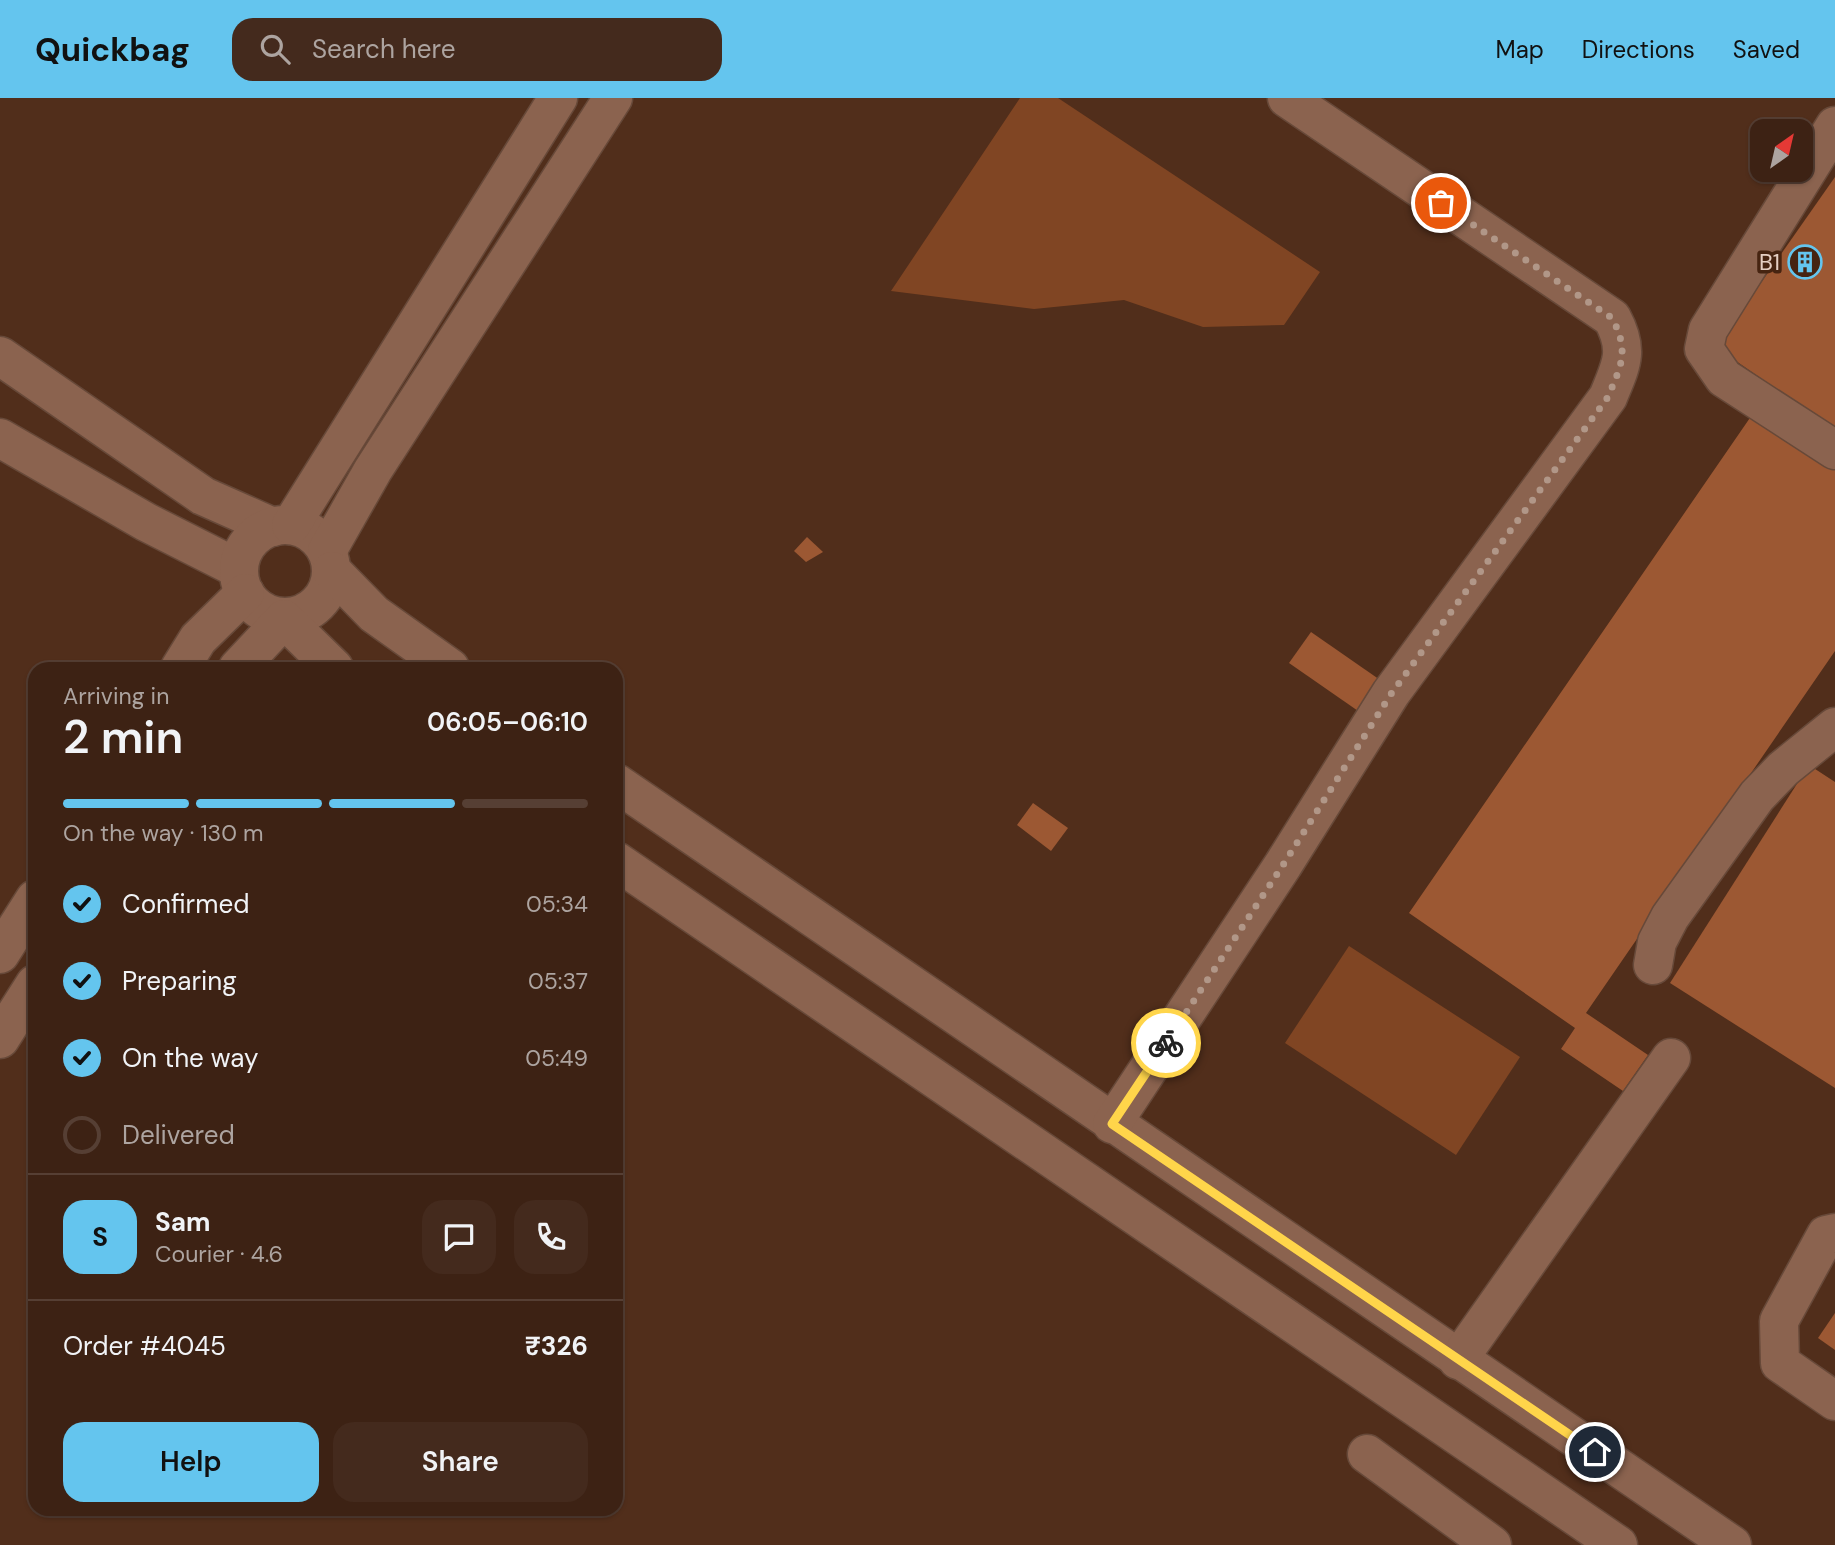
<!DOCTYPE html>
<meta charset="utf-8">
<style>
:root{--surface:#3d2214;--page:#442a1d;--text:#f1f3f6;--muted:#ada4a0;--line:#563f34;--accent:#64c5ee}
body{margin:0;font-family:"DM Sans",sans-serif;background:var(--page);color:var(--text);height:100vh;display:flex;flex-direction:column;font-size:26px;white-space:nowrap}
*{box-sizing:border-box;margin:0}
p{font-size:23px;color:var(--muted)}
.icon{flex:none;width:38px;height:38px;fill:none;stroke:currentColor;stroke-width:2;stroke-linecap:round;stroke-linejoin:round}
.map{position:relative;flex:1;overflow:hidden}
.side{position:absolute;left:28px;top:564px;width:595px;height:854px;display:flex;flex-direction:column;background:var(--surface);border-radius:21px;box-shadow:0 2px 5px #0004,0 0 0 2px var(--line)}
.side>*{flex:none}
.needle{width:46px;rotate:34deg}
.tools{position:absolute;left:1750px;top:21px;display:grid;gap:14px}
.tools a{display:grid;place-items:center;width:63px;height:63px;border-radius:14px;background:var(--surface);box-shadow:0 2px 5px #0004,0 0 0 2px var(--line);font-size:35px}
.pin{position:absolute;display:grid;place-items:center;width:60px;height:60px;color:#fff;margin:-30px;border:4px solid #fff;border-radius:50%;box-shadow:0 2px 7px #0007}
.courier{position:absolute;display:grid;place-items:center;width:70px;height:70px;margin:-35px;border:5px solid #ffd54a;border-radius:50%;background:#fff;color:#222;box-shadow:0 2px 9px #0007}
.head em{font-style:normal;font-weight:600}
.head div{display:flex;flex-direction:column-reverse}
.head{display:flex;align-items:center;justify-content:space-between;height:119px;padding:0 35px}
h1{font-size:46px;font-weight:600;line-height:52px}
.bar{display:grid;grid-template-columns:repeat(4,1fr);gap:10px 7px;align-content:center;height:84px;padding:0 35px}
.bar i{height:9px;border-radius:5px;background:var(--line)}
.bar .current{background:var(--accent)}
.bar p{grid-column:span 4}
.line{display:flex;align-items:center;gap:18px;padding:0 35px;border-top:2px solid var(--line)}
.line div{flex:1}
.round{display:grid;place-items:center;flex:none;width:74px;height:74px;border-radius:21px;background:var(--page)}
ol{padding:0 35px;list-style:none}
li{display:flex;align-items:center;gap:21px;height:77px}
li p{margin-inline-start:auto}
li .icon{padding:7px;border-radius:50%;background:var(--accent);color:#111;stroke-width:4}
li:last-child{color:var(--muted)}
li i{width:38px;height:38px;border:4px solid var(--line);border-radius:50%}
.cta{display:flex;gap:14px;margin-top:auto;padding:14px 35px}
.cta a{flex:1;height:80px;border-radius:21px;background:var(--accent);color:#111;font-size:28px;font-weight:600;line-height:80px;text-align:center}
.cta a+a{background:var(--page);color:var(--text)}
header{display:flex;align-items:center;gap:42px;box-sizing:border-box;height:98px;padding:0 35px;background:var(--accent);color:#111}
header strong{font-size:33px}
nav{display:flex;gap:38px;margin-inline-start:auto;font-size:24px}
.search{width:490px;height:63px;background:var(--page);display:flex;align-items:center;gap:18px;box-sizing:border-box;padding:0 24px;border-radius:21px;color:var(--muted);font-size:26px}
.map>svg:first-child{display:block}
.green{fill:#804523}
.building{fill:#9c5833}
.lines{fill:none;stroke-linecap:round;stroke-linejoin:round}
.minor-casing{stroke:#674939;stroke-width:41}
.minor{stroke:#8b634f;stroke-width:38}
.done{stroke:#b19788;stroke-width:7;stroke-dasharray:0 12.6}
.route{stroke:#ffd54a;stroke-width:9}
.labels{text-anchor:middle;stroke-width:7;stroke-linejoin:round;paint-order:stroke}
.poi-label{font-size:23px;fill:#e5cfc3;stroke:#462411;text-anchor:end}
</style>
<header>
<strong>Quickbag</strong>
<div class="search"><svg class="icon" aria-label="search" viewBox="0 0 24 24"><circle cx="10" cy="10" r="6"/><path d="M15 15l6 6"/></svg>Search here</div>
<nav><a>Map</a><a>Directions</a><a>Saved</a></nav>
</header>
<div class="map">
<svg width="1835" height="1447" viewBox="0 0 1835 1447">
<rect width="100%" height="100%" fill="#512e1b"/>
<!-- green -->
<g class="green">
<path d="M 1020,0 L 1058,0 L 1320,174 L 1284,227 L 1203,229 L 1124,202 L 1034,211 L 891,193 Z"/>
<path d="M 1349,848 L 1520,959 L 1456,1057 L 1285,945 Z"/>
</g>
<!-- building -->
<g class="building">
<path d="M 1835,79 L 1835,332 L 1716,249 Z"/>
<path d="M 1754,314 L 1835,370 L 1835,553 L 1586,915 L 1648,957 L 1623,993 L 1561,951 L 1575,930 L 1409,815 Z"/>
<path d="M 807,439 L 823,454 L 806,464 L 794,453 Z"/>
<path d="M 1311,534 L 1383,584 L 1361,615 L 1289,565 Z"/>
<path d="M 1809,667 L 1835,684 L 1835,990 L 1670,885 Z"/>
<path d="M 1033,705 L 1068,730 L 1051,753 L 1017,727 Z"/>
<path d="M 1835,1215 L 1835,1252 L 1818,1240 Z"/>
</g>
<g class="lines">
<defs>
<g id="minor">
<path d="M 1835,28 L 1708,232 L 1704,251 L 1724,280 L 1835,352"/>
<path d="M 0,258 L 203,398 L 273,429"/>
<path d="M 0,340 L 146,424 L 239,471"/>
<circle cx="285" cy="473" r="46"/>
<path d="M 291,427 L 558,0"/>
<path d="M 327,453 L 373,372 L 613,0"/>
<path d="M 332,473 L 374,516 L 450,570"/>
<path d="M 180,570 L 198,541 L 245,495"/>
<path d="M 238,570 L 284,521 L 334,570"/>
<path d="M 616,685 L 1732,1447"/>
<path d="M 616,763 L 1618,1447"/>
<path d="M 0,856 L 35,801"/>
<path d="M 1653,867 L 1657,844 L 1670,819 L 1757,698 L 1783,671 L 1835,629"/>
<path d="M 0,941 L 35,886"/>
<path d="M 1112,1026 L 1283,767 L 1391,595 L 1608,299 C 1621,267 1630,253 1612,220 L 1287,0"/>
<path d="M 1835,1135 L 1826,1137 L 1779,1223 L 1780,1265 L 1835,1303"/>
<path d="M 1458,1262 L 1671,960"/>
<path d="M 1367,1356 L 1492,1447"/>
</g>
</defs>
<!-- minor casing -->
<use href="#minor" class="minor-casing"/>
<!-- minor -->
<use href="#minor" class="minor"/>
</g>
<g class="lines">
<!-- done -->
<path class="done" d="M 1166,945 L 1283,767 L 1391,596 L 1608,299 C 1621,267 1630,254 1612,220 L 1441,105"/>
<!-- route -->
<path class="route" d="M 1166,945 L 1112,1026 L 1595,1354"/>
</g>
<!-- icons -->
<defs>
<symbol id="building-ring" viewBox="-11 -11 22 22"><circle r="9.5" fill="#462411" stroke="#64c5ee" stroke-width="1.5"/><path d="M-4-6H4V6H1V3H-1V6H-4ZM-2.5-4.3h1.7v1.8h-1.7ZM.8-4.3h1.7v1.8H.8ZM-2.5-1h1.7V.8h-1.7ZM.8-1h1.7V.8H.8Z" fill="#64c5ee"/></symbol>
</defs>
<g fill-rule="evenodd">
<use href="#building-ring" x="1786" y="145" width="38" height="38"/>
</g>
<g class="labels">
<!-- poi labels -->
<g class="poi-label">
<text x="1780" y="172">B1</text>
</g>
</g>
</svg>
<div class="tools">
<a><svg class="needle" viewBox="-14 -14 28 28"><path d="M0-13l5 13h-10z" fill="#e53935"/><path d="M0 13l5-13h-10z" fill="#ada4a0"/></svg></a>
</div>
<div class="pin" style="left:1441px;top:105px;background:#ea580c"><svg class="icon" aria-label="bag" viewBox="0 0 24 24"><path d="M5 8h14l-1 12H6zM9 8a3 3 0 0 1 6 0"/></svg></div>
<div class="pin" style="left:1595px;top:1354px;background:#1f2937"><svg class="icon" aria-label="home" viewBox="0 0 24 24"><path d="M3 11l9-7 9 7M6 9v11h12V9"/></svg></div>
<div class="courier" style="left:1166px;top:945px"><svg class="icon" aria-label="bike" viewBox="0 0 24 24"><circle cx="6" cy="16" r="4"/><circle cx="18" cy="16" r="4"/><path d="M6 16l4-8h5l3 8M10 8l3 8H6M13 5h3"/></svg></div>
<section class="side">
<div class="head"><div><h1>2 min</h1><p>Arriving in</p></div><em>06:05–06:10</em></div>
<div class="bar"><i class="current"></i><i class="current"></i><i class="current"></i><i></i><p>On the way · 130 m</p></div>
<ol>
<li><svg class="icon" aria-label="check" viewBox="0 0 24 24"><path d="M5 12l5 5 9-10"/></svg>Confirmed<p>05:34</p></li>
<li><svg class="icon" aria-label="check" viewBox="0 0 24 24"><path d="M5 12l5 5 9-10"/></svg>Preparing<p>05:37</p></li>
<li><svg class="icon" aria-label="check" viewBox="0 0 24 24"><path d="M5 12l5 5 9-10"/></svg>On the way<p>05:49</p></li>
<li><i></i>Delivered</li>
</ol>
<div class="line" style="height:126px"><b class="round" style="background:var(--accent);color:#111">S</b><div><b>Sam</b><p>Courier · 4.6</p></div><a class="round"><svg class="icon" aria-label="chat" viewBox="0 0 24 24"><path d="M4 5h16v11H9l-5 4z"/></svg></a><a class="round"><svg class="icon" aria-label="phone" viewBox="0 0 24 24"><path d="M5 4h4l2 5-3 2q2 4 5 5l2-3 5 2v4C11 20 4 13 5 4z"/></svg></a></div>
<div class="line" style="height:91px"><div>Order #4045</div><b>₹326</b></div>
<div class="cta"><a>Help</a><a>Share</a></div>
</section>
</div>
